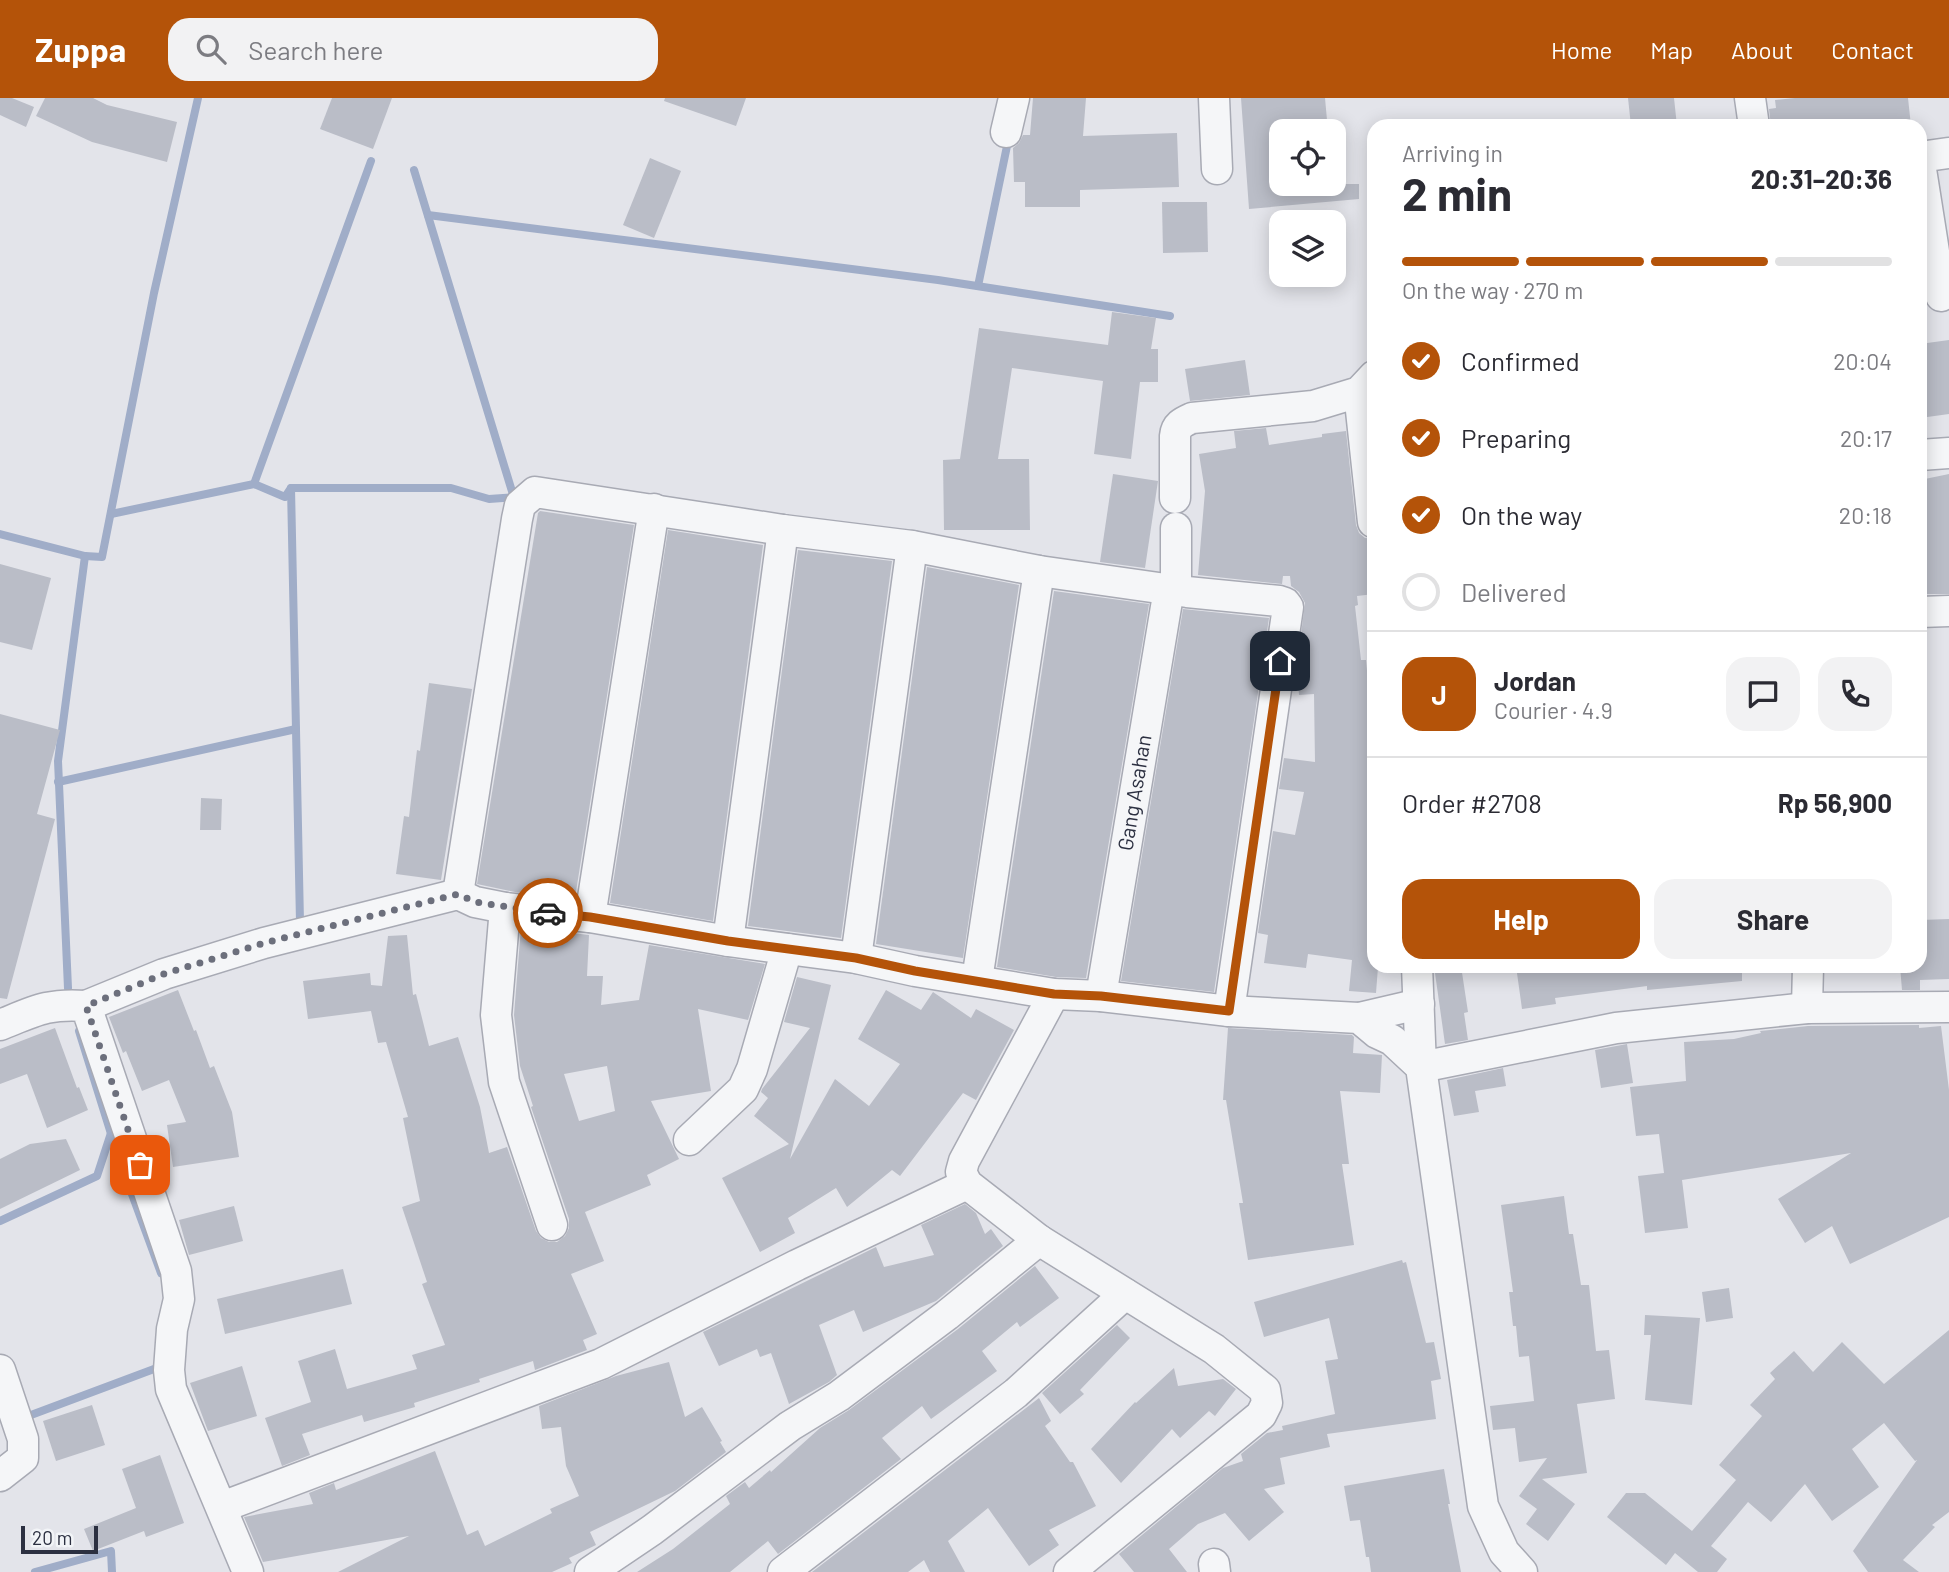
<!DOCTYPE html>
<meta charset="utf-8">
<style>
:root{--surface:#fff;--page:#f2f2f3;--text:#2b2b33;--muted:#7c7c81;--line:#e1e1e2;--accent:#b45309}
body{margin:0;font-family:Barlow,sans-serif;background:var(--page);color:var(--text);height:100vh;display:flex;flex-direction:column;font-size:26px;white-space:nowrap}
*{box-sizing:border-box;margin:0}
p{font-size:23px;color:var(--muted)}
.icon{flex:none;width:38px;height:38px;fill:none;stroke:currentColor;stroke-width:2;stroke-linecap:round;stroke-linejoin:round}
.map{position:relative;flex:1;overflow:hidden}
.side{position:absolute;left:1367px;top:21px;width:560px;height:854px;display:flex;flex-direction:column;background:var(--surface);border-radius:21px;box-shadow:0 4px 18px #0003}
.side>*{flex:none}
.tools{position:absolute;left:1269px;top:21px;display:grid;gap:14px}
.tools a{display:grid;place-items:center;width:77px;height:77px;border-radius:14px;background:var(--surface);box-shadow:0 4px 18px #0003;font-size:35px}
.scale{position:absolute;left:21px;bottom:18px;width:77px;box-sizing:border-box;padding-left:7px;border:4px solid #2c3041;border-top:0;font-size:19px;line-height:24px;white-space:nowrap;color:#2c3041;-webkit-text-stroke:5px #f2f4f7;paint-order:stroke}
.pin{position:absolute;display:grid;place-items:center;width:60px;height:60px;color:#fff;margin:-30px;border-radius:14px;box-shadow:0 4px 10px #0006}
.courier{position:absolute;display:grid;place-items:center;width:70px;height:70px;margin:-35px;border:5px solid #b45309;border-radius:50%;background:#fff;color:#222;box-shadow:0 2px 9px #0007}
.headline em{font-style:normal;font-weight:700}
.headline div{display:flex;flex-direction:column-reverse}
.headline{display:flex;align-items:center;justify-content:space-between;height:119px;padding:0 35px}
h1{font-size:46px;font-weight:700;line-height:52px}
.bar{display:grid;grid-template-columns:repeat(4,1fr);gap:10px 7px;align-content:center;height:84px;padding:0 35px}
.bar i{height:9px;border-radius:5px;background:var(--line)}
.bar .on{background:var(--accent)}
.bar p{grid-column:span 4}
.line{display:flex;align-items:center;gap:18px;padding:0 35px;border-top:2px solid var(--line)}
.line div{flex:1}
.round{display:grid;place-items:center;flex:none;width:74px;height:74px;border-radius:21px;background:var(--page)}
ol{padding:0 35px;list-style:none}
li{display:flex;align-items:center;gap:21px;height:77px}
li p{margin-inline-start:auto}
li .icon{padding:7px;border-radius:50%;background:var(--accent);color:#fff;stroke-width:4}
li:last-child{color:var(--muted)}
li i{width:38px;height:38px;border:4px solid var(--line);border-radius:50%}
.primary-button{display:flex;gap:14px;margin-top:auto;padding:14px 35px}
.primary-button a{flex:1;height:80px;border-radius:21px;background:var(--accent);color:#fff;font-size:28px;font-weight:700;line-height:80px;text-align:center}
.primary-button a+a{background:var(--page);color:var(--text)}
header{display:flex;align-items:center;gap:42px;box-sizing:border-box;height:98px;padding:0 35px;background:var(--accent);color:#fff}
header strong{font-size:33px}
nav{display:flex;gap:38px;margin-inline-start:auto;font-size:24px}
.search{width:490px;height:63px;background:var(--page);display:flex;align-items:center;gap:18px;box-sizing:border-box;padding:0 24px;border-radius:21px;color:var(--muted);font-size:26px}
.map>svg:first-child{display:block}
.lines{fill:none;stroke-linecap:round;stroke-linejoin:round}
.stream{stroke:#a0adc8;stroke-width:8}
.building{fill:#babdc7;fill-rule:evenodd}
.street-casing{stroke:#a8aab4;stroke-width:33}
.street{stroke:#f5f6f8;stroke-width:30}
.done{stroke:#6c6f7c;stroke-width:7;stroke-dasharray:0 12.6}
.route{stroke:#b45309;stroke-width:9}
.labels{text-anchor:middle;stroke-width:5;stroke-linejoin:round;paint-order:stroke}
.street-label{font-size:21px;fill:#2c3041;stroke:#f2f4f7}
</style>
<header>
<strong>Zuppa</strong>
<div class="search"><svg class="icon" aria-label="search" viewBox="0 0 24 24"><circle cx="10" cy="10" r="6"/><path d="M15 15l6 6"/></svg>Search here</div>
<nav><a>Home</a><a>Map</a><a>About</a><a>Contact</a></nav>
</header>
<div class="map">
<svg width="1949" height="1474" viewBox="0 0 1949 1474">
<rect width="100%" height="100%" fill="#e3e4ea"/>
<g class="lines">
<!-- stream -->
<g class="stream">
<path d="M 414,72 L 514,400"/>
<path d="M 428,117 L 938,182 L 1170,218"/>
<path d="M 978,188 L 1007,48"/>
<path d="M 254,386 L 371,63"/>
<path d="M 291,390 L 300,824"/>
<path d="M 111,416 L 254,386 L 285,399 L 291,390 L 451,390 L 489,401 L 516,399"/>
<path d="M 0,436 L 85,458"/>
<path d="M 58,684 L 296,631"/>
<path d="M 68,890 L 58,663 L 85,458 L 102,459 L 154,195 L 198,0"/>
<path d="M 79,933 L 118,1058 L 161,1175"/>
<path d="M 0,1123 L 97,1078 L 111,1035"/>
<path d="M 31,1317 L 154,1271"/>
<path d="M 35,1474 L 111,1453 L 112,1474"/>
</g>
</g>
<!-- building -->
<g class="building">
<path d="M 0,0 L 12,0 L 34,9 L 26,29 L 0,17 Z"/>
<path d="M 45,0 L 93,0 L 107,7 L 177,24 L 167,64 L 92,44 L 36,18 Z"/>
<path d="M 332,0 L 392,0 L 373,51 L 320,31 Z"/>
<path d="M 665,0 L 746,0 L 736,28 L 664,3 Z"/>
<path d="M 1033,0 L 1086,0 L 1083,38 L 1177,35 L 1179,89 L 1080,92 L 1080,109 L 1025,109 L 1025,84 L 1014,84 L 1013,50 L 1019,45 L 1023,37 L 1030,37 Z"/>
<path d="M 1241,0 L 1325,0 L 1328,33 L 1281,33 L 1281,86 L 1359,86 L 1359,101 L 1249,111 Z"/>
<path d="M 1628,0 L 1674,0 L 1677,28 L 1631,28 Z"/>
<path d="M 1795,0 L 1908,0 L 1911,28 L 1771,28 L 1769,11 L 1776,10 L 1775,2 Z"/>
<path d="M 650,60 L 681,73 L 654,140 L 623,127 Z"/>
<path d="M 1162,104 L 1207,104 L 1208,154 L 1163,155 Z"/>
<path d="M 1112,214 L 1156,220 L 1151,251 L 1158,251 L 1158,284 L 1140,284 L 1131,361 L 1094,356 L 1103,283 L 1012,270 L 998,361 L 1029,361 L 1030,432 L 944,432 L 943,362 L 960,361 L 979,230 L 1108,247 Z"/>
<path d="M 1949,242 L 1949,316 L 1920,320 L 1920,246 Z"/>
<path d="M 1245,262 L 1250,297 L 1190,303 L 1185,271 Z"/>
<path d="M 1266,330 L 1269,347 L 1322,339 L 1322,336 L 1346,333 L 1356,427 L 1359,435 L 1365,440 L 1374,441 L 1374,496 L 1357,498 L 1358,507 L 1355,508 L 1361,562 L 1366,562 L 1371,614 L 1372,664 L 1369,664 L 1368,728 L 1374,728 L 1374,868 L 1378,869 L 1376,895 L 1349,893 L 1352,862 L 1308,856 L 1306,870 L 1264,865 L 1268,837 L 1258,835 L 1273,733 L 1295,737 L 1304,694 L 1279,691 L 1284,660 L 1315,664 L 1314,596 L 1299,597 L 1297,568 L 1305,505 L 1299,494 L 1291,488 L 1290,478 L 1283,478 L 1282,486 L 1198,477 L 1205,393 L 1199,356 L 1236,350 L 1234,333 Z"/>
<path d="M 1113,376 L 1158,383 L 1145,470 L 1100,464 Z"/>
<path d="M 1949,376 L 1949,496 L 1920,496 L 1920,382 Z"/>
<path d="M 540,413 L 634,427 L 575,800 L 515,794 L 477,786 L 538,415 Z"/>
<path d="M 668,432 L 763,447 L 713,823 L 610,805 Z"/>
<path d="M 798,452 L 892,463 L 841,840 L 748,828 Z"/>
<path d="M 0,466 L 51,480 L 32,552 L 0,544 Z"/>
<path d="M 927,469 L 1019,487 L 963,860 L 876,846 Z"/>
<path d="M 1054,493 L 1149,506 L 1086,880 L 1056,879 L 997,869 Z"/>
<path d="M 1183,511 L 1269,520 L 1214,894 L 1121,883 Z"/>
<path d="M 429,585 L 472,591 L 441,782 L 396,776 L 404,718 L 409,719 L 417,652 L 420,653 Z"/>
<path d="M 0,616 L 60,632 L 37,716 L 55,721 L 7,901 L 0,900 Z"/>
<path d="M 201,700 L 222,701 L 221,732 L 200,732 Z"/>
<path d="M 1949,821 L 1949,881 L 1920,882 L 1920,892 L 1902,892 L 1900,868 L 1920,868 L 1920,822 Z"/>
<path d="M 521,829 L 589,837 L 587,878 L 603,878 L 601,907 L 639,902 L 649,847 L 765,866 L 748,922 L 698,911 L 711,993 L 651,1003 L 679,1061 L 647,1077 L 651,1087 L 585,1114 L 604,1163 L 571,1176 L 597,1236 L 583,1242 L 587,1252 L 535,1272 L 533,1263 L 479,1281 L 480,1284 L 414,1305 L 415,1309 L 364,1324 L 362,1317 L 302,1336 L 310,1357 L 282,1368 L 265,1320 L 311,1304 L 298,1263 L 335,1251 L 347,1291 L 417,1271 L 412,1257 L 445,1247 L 422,1186 L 427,1184 L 402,1109 L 420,1103 L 403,1020 L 408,1019 L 386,944 L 378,945 L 371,913 L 308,921 L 303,883 L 370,875 L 371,887 L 382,888 L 388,838 L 407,837 L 413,897 L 416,896 L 429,948 L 458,939 L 480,1009 L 489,1055 L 507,1049 L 536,1133 L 541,1140 L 549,1144 L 557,1144 L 565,1138 L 569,1130 L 569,1121 L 531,1009 L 533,1008 L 520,968 L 514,917 ZM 607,968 L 615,1013 L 579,1023 L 564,976 Z"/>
<path d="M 1436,868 L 1461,868 L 1468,914 L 1464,915 L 1468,942 L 1445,946 L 1435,875 L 1438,875 Z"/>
<path d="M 1516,868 L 1742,868 L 1742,883 L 1647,892 L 1647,888 L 1555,900 L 1556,906 L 1522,911 Z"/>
<path d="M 797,879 L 831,887 L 790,1061 L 835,981 L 869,1008 L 900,966 L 858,941 L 886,892 L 921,912 L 933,894 L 971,920 L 976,911 L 1014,932 L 976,1002 L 963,995 L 900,1078 L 892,1072 L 847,1109 L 836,1090 L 788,1120 L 795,1135 L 760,1154 L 722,1080 L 789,1046 L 754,1018 L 768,1000 L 761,994 L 762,991 L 810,930 L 784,924 Z"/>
<path d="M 178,892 L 194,933 L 196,932 L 210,970 L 214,968 L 232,1014 L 239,1059 L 173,1069 L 167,1027 L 186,1024 L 169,982 L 142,993 L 126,953 L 123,955 L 109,919 Z"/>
<path d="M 1919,927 L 1919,930 L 1941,928 L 1949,992 L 1949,1119 L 1850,1166 L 1832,1128 L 1805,1145 L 1778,1101 L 1851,1055 L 1682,1082 L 1688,1130 L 1645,1135 L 1638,1078 L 1664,1075 L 1659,1036 L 1636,1038 L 1630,989 L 1686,983 L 1684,944 L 1734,941 L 1761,935 L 1760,933 L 1808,928 Z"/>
<path d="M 55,930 L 77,990 L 79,989 L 88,1012 L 47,1030 L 27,976 L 0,986 L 0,951 Z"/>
<path d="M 1228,930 L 1352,937 L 1354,939 L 1353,955 L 1382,957 L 1380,995 L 1340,993 L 1349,1066 L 1342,1066 L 1354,1147 L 1248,1162 L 1239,1105 L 1243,1105 L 1226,1002 L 1223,1002 Z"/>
<path d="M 1627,946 L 1633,985 L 1601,990 L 1595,952 Z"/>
<path d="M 1503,970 L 1506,988 L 1475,993 L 1479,1014 L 1454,1018 L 1447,982 Z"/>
<path d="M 66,1041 L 80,1072 L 0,1111 L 0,1061 L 30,1046 Z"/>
<path d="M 1564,1098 L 1569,1136 L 1573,1136 L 1581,1187 L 1589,1187 L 1596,1253 L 1609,1252 L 1615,1301 L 1577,1306 L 1587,1375 L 1542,1381 L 1575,1406 L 1548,1443 L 1526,1426 L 1537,1411 L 1519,1398 L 1547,1360 L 1519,1364 L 1515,1330 L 1493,1332 L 1490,1308 L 1534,1303 L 1529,1258 L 1519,1259 L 1516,1228 L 1513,1228 L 1509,1194 L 1513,1194 L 1501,1107 Z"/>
<path d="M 965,1106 L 976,1115 L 985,1136 L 991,1131 L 1003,1148 L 936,1203 L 863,1234 L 854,1212 L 819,1227 L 837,1277 L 829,1284 L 789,1306 L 771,1255 L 760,1259 L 757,1251 L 719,1268 L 703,1234 L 876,1149 L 884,1169 L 934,1157 L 921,1127 Z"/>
<path d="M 234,1108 L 243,1143 L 189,1157 L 179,1122 Z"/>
<path d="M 1402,1162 L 1403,1165 L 1406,1164 L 1426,1245 L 1434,1244 L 1441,1281 L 1431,1283 L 1436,1321 L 1327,1336 L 1330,1349 L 1280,1360 L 1285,1386 L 1264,1391 L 1284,1414 L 1249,1443 L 1225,1415 L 1198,1426 L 1169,1451 L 1187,1474 L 1134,1474 L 1119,1456 L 1223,1370 L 1243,1363 L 1241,1356 L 1267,1335 L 1283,1332 L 1282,1328 L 1335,1316 L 1325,1263 L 1338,1261 L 1329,1220 L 1264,1239 L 1254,1204 Z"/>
<path d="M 1035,1168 L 1059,1200 L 1020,1229 L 1017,1224 L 982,1253 L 997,1273 L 931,1321 L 922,1308 L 882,1340 L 901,1361 L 778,1456 L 768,1443 L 730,1474 L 637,1474 L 673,1451 L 730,1406 L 726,1398 L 745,1384 L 749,1390 L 770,1372 L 771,1374 L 820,1330 L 849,1312 L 958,1231 Z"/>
<path d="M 343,1171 L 352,1206 L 225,1236 L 217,1201 Z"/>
<path d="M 1729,1190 L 1733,1220 L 1706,1224 L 1702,1194 Z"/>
<path d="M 1645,1217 L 1700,1220 L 1692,1307 L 1645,1302 L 1651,1237 L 1644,1237 Z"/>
<path d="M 1117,1227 L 1130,1240 L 1080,1292 L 1084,1296 L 1060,1316 L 1042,1295 Z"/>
<path d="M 1949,1232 L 1949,1414 L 1932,1427 L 1935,1429 L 1903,1462 L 1919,1474 L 1868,1474 L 1853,1453 L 1917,1362 L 1915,1363 L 1884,1325 L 1852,1351 L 1879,1389 L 1832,1423 L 1805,1386 L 1771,1424 L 1748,1404 L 1711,1448 L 1727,1461 L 1717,1474 L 1698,1474 L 1675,1455 L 1666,1467 L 1607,1419 L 1626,1395 L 1645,1395 L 1692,1433 L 1736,1382 L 1719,1367 L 1762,1318 L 1750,1307 L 1775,1281 L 1770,1275 L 1794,1253 L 1813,1274 L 1842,1244 L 1884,1286 Z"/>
<path d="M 669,1264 L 685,1319 L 702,1309 L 722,1343 L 720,1344 L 726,1354 L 675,1393 L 590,1434 L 596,1447 L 569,1460 L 572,1465 L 552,1474 L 338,1474 L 409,1438 L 263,1464 L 244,1419 L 313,1406 L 309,1395 L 334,1385 L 336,1392 L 435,1353 L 467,1437 L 478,1432 L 485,1448 L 552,1415 L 550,1411 L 579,1398 L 566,1368 L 561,1329 L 542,1331 L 539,1308 L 616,1278 Z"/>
<path d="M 242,1268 L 257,1318 L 208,1333 L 190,1285 Z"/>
<path d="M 1174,1270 L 1178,1288 L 1223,1281 L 1236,1291 L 1215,1318 L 1209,1313 L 1180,1340 L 1172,1331 L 1121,1385 L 1091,1351 L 1135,1304 L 1136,1305 Z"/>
<path d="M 1039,1300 L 1051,1323 L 1045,1328 L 1070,1364 L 1073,1364 L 1096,1408 L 1049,1432 L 1059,1447 L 1029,1468 L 988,1410 L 948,1443 L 965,1474 L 930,1474 L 924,1462 L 908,1474 L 812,1474 Z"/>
<path d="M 92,1307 L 105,1347 L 56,1363 L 43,1323 Z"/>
<path d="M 160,1357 L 184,1425 L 146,1439 L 144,1433 L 93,1453 L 84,1431 L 136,1410 L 122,1371 Z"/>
<path d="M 1444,1371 L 1450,1406 L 1448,1406 L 1461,1474 L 1371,1474 L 1369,1459 L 1366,1459 L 1360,1422 L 1350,1423 L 1344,1388 Z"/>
</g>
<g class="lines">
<defs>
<g id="street">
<path d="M 1214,0 L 1217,71"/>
<path d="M 1750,0 L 1754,28"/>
<path d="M 1006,34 L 1014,0"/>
<path d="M 1920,59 L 1948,55"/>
<path d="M 1920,65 L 1941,198"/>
<path d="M 1359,294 L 1373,424"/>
<path d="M 1920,357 L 1949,355"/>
<path d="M 1175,400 L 1175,338 C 1176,327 1183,324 1192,320 L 1313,308 L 1359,294 L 1374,278"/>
<path d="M 1176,491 L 1176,430"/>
<path d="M 1920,514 L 1949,513"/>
<path d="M 458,796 L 517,421 L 520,407 L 535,394 L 783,432 L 912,448 L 1039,473 L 1187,494 L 1279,503 L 1285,505 L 1288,509 L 1229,913"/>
<path d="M 505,810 L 496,917 L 504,984 L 552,1127"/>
<path d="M 590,819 L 654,411"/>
<path d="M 728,843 L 783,432"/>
<path d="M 856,860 L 912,448"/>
<path d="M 1417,868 L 1421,969 L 1616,930 L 1807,910 L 1949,909"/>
<path d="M 977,882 L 1039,473"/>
<path d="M 1054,896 L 964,1063 L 961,1074 L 967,1086 L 1039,1142 L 1214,1251 L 1265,1292 L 1267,1305 L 1261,1317 L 1069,1474"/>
<path id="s1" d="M 1101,898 L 1169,491"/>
<path d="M 86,908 L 164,876 L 264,845 L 458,796 L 475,804 L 505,810 L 590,819 L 728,843 L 856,860 L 915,873 L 1054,896 L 1101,898 L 1229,913 L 1359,920 L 1377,935 L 1392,942 L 1421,969 L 1483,1408 L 1504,1454 L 1522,1474"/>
<path d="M 1807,910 L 1808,868"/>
<path d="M 1359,920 L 1419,906"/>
<path d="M 0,927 C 35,913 48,905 86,908 L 176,1173 L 179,1201 L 172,1231 L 169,1272 L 171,1291 L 248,1474"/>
<path d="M 689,1042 L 743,991 L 752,971 L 787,851"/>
<path d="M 0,1272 L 23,1341 L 23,1360 L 0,1378"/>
<path d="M 222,1409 L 601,1266 L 797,1167 L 967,1086"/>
<path d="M 1214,1466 L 1215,1474"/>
<path d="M 590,1474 L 652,1432 L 790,1328 L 839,1298 L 947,1217 L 1039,1142"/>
<path d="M 783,1474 L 1016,1295 L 1125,1196"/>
</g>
</defs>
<!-- street casing -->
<use href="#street" class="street-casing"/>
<!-- street -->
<use href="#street" class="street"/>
</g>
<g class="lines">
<!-- done -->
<path class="done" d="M 140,1067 L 86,908 L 164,876 L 264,845 L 458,796 L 475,804 L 548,815"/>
<!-- route -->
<path class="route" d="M 548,815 L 590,819 L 728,843 L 856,860 L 915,873 L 1054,896 L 1101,898 L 1229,913 L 1280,563"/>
</g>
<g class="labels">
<!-- street labels -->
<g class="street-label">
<text dy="7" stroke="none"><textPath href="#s1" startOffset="206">Gang Asahan</textPath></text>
</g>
</g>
</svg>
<div class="tools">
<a><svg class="icon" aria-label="locate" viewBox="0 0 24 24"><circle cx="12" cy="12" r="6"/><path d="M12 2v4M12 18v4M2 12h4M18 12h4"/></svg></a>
<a><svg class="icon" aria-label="layers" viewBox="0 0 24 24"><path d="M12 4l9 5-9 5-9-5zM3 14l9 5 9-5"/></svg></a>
</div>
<div class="scale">20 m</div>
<div class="pin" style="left:140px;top:1067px;background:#ea580c"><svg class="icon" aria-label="bag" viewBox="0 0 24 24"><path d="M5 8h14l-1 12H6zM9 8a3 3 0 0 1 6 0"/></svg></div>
<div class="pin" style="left:1280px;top:563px;background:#1f2937"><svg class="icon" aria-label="home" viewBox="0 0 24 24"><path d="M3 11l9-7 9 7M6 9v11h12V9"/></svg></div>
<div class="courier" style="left:548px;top:815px"><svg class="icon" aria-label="car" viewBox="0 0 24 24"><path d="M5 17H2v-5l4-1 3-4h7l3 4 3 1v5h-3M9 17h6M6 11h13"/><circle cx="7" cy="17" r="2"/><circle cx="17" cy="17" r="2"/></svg></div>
<section class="side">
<div class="headline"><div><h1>2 min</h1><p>Arriving in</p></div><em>20:31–20:36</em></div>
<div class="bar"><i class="on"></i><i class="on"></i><i class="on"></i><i></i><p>On the way · 270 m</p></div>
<ol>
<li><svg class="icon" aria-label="check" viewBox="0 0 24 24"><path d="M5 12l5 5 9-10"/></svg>Confirmed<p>20:04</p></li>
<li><svg class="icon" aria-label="check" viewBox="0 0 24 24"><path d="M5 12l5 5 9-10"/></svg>Preparing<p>20:17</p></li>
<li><svg class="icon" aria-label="check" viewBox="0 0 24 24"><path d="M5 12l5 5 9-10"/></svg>On the way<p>20:18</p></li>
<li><i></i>Delivered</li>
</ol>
<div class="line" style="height:126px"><b class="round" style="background:var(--accent);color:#fff">J</b><div><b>Jordan</b><p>Courier · 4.9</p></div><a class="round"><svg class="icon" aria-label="chat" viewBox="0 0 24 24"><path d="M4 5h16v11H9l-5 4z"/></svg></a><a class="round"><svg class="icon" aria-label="phone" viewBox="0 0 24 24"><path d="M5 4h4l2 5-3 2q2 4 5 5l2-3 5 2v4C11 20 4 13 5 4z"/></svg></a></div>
<div class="line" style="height:91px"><div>Order #2708</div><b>Rp 56,900</b></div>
<div class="primary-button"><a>Help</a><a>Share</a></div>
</section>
</div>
